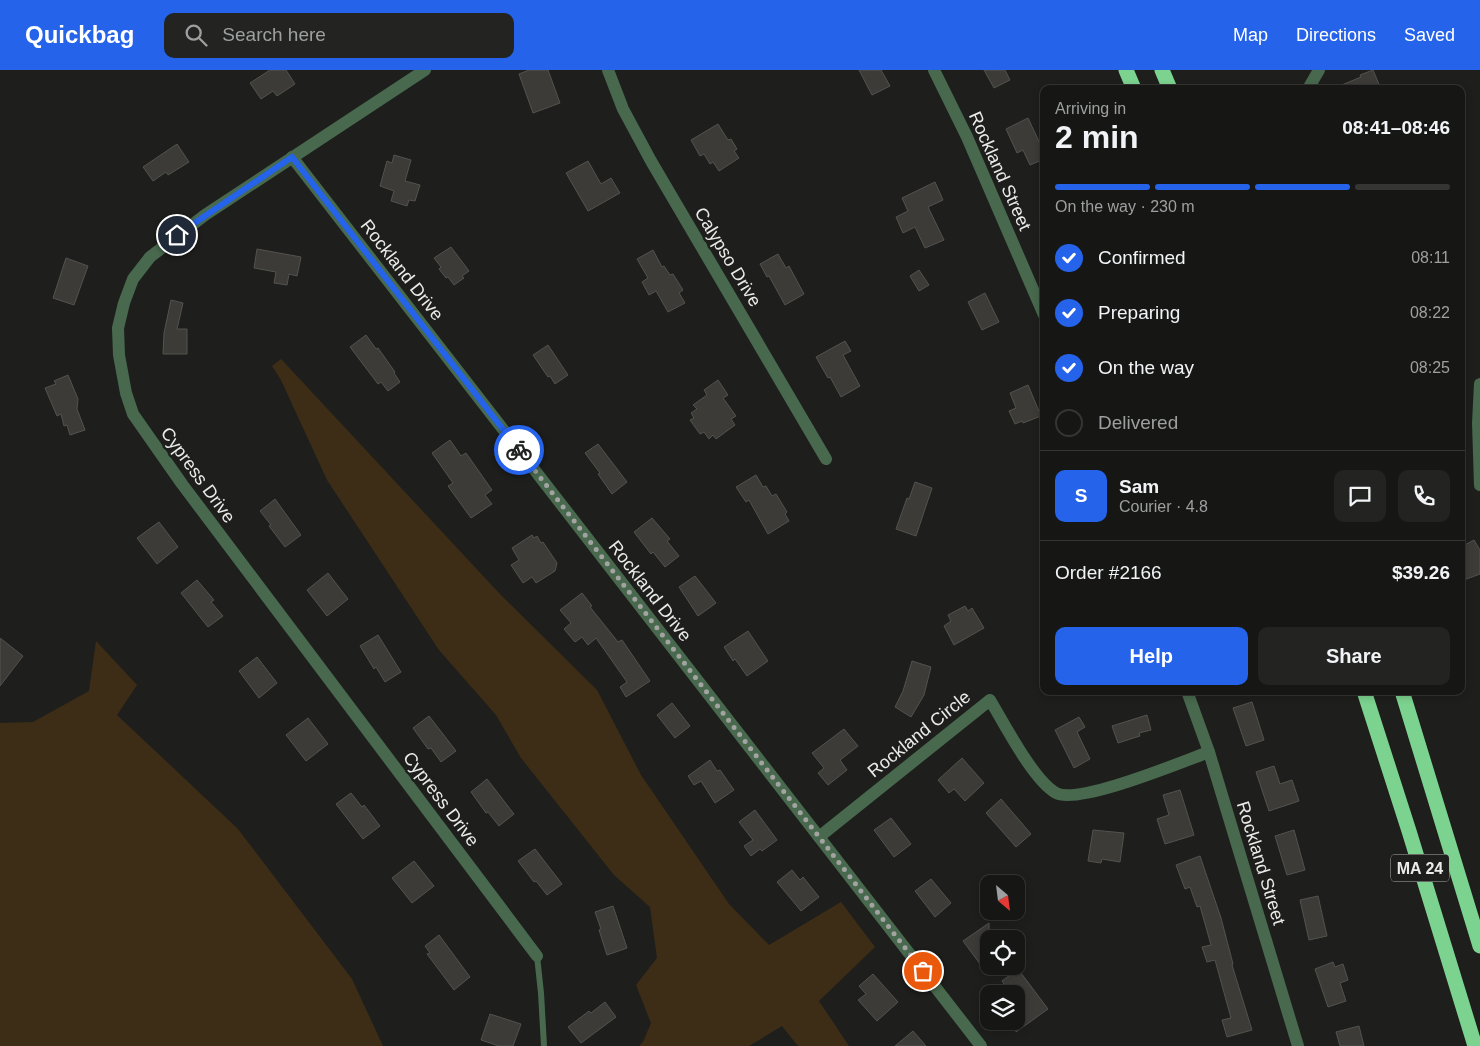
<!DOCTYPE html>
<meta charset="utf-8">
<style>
:root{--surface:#161715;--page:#232422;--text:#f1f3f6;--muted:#9e9fa0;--line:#353634;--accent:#2563eb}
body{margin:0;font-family:Arial,sans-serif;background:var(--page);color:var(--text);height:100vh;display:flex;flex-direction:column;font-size:19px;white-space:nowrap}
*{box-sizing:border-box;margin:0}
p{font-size:16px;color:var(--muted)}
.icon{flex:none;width:28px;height:28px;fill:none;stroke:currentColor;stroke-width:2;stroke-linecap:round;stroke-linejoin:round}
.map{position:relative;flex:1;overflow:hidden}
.drawer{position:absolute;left:1040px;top:15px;width:425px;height:610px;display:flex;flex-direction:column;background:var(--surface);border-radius:10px;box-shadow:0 2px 8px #0003,0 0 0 1px var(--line)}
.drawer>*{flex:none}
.needle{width:32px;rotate:152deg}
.fabs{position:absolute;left:980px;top:805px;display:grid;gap:10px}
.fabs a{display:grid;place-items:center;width:45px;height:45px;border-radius:10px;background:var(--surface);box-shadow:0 2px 8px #0003,0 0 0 1px var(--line);font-size:25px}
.pin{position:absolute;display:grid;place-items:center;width:42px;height:42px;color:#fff;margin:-21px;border:2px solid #fff;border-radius:50%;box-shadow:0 1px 5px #0007}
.courier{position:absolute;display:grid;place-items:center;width:50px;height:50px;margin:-25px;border:4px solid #2563eb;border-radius:50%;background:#fff;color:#222;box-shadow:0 1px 6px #0007}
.overview em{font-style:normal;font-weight:800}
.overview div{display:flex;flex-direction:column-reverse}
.overview{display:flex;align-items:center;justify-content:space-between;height:85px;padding:0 15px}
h1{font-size:32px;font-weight:800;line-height:38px}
.bar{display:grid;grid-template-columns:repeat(4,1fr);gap:8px 5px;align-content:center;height:60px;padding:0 15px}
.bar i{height:6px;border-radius:4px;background:var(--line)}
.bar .on{background:var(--accent)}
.bar p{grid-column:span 4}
.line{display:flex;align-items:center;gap:12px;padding:0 15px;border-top:1px solid var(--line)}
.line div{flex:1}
.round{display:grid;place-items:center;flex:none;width:52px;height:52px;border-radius:10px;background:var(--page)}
ol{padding:0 15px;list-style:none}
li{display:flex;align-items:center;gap:15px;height:55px}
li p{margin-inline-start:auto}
li .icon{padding:5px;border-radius:50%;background:var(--accent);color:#fff;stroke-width:4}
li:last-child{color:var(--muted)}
li i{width:28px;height:28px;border:2px solid var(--line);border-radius:50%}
.primary-button{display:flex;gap:10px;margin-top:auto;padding:10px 15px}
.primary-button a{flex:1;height:58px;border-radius:10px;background:var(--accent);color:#fff;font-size:20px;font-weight:800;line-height:58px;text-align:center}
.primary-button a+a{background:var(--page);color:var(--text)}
header{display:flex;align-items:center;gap:30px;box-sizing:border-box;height:70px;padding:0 25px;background:var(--accent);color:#fff}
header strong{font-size:24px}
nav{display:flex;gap:28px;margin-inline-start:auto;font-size:18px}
.search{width:350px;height:45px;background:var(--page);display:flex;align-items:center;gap:12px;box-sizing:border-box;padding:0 18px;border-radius:10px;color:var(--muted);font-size:19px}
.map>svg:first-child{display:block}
.green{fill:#3e2d16}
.building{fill:#3c3b38;stroke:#53524f}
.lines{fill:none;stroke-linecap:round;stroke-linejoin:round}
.lane{stroke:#48694e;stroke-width:6}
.street{stroke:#48694e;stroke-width:12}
.highway{stroke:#7cd38f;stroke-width:15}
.done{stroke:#a3a4a2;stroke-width:5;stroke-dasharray:0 9}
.route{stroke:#2563eb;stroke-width:6}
.labels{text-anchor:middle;stroke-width:5;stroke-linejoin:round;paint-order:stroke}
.shield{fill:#1e1f1c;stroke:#aeaeac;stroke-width:1}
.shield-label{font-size:16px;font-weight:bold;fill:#ebecea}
.street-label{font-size:18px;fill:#ebecea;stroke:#1e1f1c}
</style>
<header>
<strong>Quickbag</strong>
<div class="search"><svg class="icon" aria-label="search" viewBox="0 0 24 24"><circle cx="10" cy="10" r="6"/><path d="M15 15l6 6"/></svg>Search here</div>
<nav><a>Map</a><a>Directions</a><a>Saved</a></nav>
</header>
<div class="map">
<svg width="1480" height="976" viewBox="0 0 1480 976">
<rect width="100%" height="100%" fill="#1e1f1c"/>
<!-- green -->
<g class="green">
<path d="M 281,289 L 499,523 L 597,620 L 641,705 L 729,834 L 769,875 L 841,832 L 875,877 L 819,931 L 849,976 L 798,976 L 782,956 L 749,976 L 639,976 L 643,972 L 651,953 L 636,915 L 657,888 L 650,837 L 614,805 L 521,688 L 496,645 L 439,580 L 327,410 L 281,310 L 272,296 Z"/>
<path d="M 96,571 L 137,615 L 117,645 L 238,759 L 352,909 L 383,976 L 0,976 L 0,653 L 33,652 L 89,621 Z"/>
</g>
<!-- building -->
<g class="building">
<path d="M 270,0 L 286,0 L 295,14 L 277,26 L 273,21 L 261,29 L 250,13 Z"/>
<path d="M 529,0 L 548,0 L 560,33 L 533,43 L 519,4 Z"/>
<path d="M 859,0 L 881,0 L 890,16 L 872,25 Z"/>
<path d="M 984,0 L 1005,0 L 1010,10 L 994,18 Z"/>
<path d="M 1373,0 L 1381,19 L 1332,19 L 1361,7 L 1360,5 Z"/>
<path d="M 1028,48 L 1044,82 L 1044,89 L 1030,95 L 1023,80 L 1017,83 L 1006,59 Z"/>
<path d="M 718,54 L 728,70 L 731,69 L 737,79 L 734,81 L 739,88 L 719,101 L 713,92 L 710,94 L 704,84 L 700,86 L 691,70 Z"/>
<path d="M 177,74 L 189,92 L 168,105 L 166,102 L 153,111 L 143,97 Z"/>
<path d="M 394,85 L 411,90 L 405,111 L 420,115 L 415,131 L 409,130 L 407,136 L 391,131 L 394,121 L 380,116 L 387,91 L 392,93 Z"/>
<path d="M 588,91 L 601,114 L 611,108 L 620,123 L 588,141 L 566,103 Z"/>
<path d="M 935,112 L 943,130 L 928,137 L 944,170 L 925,178 L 915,157 L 903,163 L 896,147 L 908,141 L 902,128 Z"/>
<path d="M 451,177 L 469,201 L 462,206 L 464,208 L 454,215 L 448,207 L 446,208 L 439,199 L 441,197 L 434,188 Z"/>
<path d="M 257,179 L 301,187 L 297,206 L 289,204 L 287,215 L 274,213 L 276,202 L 254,198 Z"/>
<path d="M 653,180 L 662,197 L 664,196 L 670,205 L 673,204 L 683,220 L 679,223 L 685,233 L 668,242 L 656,221 L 649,225 L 642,212 L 648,208 L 637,189 Z"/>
<path d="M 778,184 L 786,198 L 789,196 L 804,224 L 785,235 L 769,206 L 767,207 L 760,194 Z"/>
<path d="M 66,188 L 88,196 L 74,235 L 53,228 Z"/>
<path d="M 919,200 L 929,215 L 919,221 L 910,206 Z"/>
<path d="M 985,223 L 999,252 L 982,260 L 968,232 Z"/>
<path d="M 171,230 L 183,233 L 177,259 L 187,259 L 187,284 L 163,284 L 164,263 Z"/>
<path d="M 366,265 L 376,279 L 378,278 L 395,302 L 394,303 L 400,312 L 388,321 L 381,312 L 378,314 L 350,277 Z"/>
<path d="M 845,271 L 851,281 L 843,285 L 860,316 L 841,327 L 830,307 L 828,308 L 816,287 Z"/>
<path d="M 548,275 L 568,305 L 555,314 L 550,306 L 548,307 L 533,285 Z"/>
<path d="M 68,305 L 78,329 L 77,339 L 85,360 L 70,365 L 67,355 L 64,356 L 61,344 L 57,346 L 45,318 L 56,314 L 54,311 Z"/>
<path d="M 718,310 L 728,325 L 723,328 L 736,346 L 731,349 L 735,355 L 716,369 L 713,365 L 709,369 L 704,362 L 700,364 L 690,350 L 694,348 L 691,343 L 697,339 L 693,335 L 707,325 L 704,320 Z"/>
<path d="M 1028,315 L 1041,346 L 1023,353 L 1022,351 L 1015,354 L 1009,341 L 1016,338 L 1010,323 Z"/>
<path d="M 450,370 L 461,386 L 466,383 L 492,420 L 485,425 L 492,434 L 471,448 L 448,416 L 453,413 L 432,383 Z"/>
<path d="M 598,374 L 627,412 L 612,424 L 598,404 L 600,403 L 585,383 Z"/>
<path d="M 756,405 L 763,417 L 766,416 L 772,426 L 776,424 L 787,442 L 785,444 L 789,451 L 768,464 L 749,430 L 746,432 L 736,417 Z"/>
<path d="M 915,412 L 932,418 L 916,466 L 896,459 L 907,428 L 909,429 Z"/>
<path d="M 275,429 L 301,465 L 285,477 L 269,456 L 271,455 L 260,441 Z"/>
<path d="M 652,448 L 670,469 L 667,471 L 679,486 L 665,497 L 653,482 L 651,484 L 634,462 Z"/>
<path d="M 159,452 L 178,477 L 157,494 L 137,468 Z"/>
<path d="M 532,465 L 534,468 L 537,466 L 541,473 L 543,472 L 557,493 L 555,501 L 536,513 L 532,507 L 523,513 L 511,495 L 519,490 L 512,478 Z"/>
<path d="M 1474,470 L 1480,480 L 1480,504 L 1461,511 L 1461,477 Z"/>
<path d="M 328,503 L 348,529 L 327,546 L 307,520 Z"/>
<path d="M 695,506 L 716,533 L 698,546 L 679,517 Z"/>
<path d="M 197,510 L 214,530 L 211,532 L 223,546 L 208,557 L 181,523 Z"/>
<path d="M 582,523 L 592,536 L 590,537 L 618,572 L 622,570 L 650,611 L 626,627 L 620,617 L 627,612 L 596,568 L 588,575 L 582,567 L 575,572 L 564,559 L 571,553 L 560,540 Z"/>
<path d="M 965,536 L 968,541 L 972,538 L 984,558 L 954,575 L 944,556 L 951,551 L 948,545 Z"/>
<path d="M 748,561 L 768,591 L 747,606 L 735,589 L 733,591 L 724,577 Z"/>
<path d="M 378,565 L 401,602 L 385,612 L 376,597 L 374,599 L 360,576 Z"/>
<path d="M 0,568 L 23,586 L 0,616 Z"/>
<path d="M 257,587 L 277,613 L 259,628 L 239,601 Z"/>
<path d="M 912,591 L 931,597 L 924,625 L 911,647 L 895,637 L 903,621 Z"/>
<path d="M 1252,632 L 1264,670 L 1246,676 L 1233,638 Z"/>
<path d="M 672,633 L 690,656 L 675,668 L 657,645 Z"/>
<path d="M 1147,645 L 1151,660 L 1139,663 L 1140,666 L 1118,673 L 1112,656 Z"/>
<path d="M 429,646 L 456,681 L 441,692 L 431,678 L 428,679 L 413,658 Z"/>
<path d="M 1079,647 L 1085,657 L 1077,662 L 1090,689 L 1074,698 L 1055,660 Z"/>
<path d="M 308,648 L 328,674 L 306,691 L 286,665 Z"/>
<path d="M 844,659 L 858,676 L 840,690 L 847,700 L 828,715 L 818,703 L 824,698 L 812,683 Z"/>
<path d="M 962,688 L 984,713 L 965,731 L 954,719 L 949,723 L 938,710 Z"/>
<path d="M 710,690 L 717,701 L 720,700 L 734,720 L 715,733 L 701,711 L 694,715 L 688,706 Z"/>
<path d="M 1274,696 L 1280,714 L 1292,710 L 1299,731 L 1269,741 L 1256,702 Z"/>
<path d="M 487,709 L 514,744 L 499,756 L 488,742 L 486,743 L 471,722 Z"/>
<path d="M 1180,720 L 1194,765 L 1165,774 L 1157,749 L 1169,745 L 1163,725 Z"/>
<path d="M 351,723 L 362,737 L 364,735 L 380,756 L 363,769 L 336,734 Z"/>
<path d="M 1001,729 L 1031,764 L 1016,777 L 986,743 Z"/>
<path d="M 755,740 L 777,770 L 762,781 L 760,779 L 751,786 L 744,776 L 753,770 L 739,752 Z"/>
<path d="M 891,748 L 911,774 L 894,787 L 874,760 Z"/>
<path d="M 1093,760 L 1124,763 L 1120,792 L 1102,789 L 1101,793 L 1088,791 Z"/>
<path d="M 1294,760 L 1305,800 L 1287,805 L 1275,766 Z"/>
<path d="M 535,779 L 562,814 L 547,825 L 536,811 L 534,812 L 518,791 Z"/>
<path d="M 1200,786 L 1221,848 L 1233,894 L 1232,895 L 1252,960 L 1227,967 L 1222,950 L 1231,948 L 1215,890 L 1207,892 L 1202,877 L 1211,875 L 1200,836 L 1197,837 L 1190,817 L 1185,819 L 1176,795 Z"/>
<path d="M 414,791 L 434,816 L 412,833 L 392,808 Z"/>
<path d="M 792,800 L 800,810 L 803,807 L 819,827 L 801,841 L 777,812 Z"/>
<path d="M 931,809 L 951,833 L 935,847 L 915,821 Z"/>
<path d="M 1318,826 L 1327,866 L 1309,870 L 1300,830 Z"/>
<path d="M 613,836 L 627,878 L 607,885 L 599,860 L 601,859 L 595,842 Z"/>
<path d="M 989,853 L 989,906 L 963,871 Z"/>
<path d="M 439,865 L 470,907 L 454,920 L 427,884 L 430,883 L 425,876 Z"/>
<path d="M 1333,892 L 1335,897 L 1343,894 L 1348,910 L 1340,913 L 1346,931 L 1328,937 L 1315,899 Z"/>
<path d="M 1018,899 L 1048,939 L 1016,962 L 1016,924 L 1011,924 L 1002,911 Z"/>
<path d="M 873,904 L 898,932 L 877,951 L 858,930 L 866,924 L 859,916 Z"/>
<path d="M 605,932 L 616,947 L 581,973 L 568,957 L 589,941 L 591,943 Z"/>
<path d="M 490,944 L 521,954 L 513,976 L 499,976 L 481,970 Z"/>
<path d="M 1359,956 L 1364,976 L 1340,976 L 1336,962 Z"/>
<path d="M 913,961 L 926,976 L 895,976 Z"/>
</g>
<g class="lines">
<!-- lane -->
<path class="lane" d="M 537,886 L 541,923 L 544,976"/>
<!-- street -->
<g class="street">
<path d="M 425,0 L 205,145 L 150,187 L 133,209 L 124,233 L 118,258 L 119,285 L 126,323 L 133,344 L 182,414 L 537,886"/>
<path d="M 608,0 L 623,39 L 651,91 L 826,389"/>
<path d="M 934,0 L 967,67 L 1044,245"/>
<path d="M 1308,19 L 1319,0"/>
<path d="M 292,87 L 981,976"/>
<path d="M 1480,314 L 1478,353 L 1480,415"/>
<path d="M 1187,621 L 1209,682 L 1298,976"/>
<path d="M 819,767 L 990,630 C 1004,653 1033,710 1056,723 C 1079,735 1181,692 1209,682"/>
</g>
<!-- highway -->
<g class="highway">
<path d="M 1126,0 L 1134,19"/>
<path d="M 1162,0 L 1170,19"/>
<path d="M 1364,621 L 1409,761 L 1475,976"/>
<path d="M 1402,621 L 1480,876"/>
</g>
</g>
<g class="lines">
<!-- done -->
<path class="done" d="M 519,380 L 923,901"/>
<!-- route -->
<path class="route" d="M 177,165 L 292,87 L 519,380"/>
</g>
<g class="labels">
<!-- shield labels -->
<rect class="shield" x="1391" y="784.5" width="58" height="27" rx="4"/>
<g class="shield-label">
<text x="1420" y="804">MA 24</text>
</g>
<!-- street labels -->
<g class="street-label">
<text transform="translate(1000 101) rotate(66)" y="6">Rockland Street</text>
<text transform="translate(728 187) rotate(59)" y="6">Calypso Drive</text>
<text transform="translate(402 200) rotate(52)" y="6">Rockland Drive</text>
<text transform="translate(198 405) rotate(54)" y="6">Cypress Drive</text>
<text transform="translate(650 521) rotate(52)" y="6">Rockland Drive</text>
<text transform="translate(919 664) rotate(-39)" y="6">Rockland Circle</text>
<text transform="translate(441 729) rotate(53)" y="6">Cypress Drive</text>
<text transform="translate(1261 793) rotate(73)" y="6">Rockland Street</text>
</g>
</g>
</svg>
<div class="fabs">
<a><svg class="needle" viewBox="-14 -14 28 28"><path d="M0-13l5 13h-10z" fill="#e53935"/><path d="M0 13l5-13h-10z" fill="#9e9fa0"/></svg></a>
<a><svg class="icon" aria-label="locate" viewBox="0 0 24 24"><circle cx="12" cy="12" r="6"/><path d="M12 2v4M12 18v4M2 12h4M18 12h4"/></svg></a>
<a><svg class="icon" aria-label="layers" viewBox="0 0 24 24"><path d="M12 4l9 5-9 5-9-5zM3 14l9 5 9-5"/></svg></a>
</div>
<div class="pin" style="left:923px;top:901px;background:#ea580c"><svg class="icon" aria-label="bag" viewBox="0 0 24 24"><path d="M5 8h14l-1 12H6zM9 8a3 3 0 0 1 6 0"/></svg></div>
<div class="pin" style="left:177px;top:165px;background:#1f2937"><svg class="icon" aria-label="home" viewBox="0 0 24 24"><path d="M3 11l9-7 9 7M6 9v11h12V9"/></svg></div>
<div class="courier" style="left:519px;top:380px"><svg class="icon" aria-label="bike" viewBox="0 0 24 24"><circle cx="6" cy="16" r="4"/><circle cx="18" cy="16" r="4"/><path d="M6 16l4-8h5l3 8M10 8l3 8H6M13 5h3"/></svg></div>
<section class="drawer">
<div class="overview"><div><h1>2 min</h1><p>Arriving in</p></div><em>08:41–08:46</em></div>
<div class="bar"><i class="on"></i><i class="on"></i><i class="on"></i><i></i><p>On the way · 230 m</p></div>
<ol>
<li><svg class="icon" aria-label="check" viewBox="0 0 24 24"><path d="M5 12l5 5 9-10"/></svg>Confirmed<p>08:11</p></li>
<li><svg class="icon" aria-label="check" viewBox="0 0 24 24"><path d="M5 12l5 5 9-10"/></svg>Preparing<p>08:22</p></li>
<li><svg class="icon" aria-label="check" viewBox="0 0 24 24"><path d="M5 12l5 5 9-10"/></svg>On the way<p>08:25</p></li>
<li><i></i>Delivered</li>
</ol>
<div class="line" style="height:90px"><b class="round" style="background:var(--accent);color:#fff">S</b><div><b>Sam</b><p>Courier · 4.8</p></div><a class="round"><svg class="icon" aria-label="chat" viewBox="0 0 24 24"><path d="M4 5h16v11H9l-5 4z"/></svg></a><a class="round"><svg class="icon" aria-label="phone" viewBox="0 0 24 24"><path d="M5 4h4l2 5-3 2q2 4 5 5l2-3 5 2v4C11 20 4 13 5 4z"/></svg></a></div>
<div class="line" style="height:65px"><div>Order #2166</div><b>$39.26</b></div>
<div class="primary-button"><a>Help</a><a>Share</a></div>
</section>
</div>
